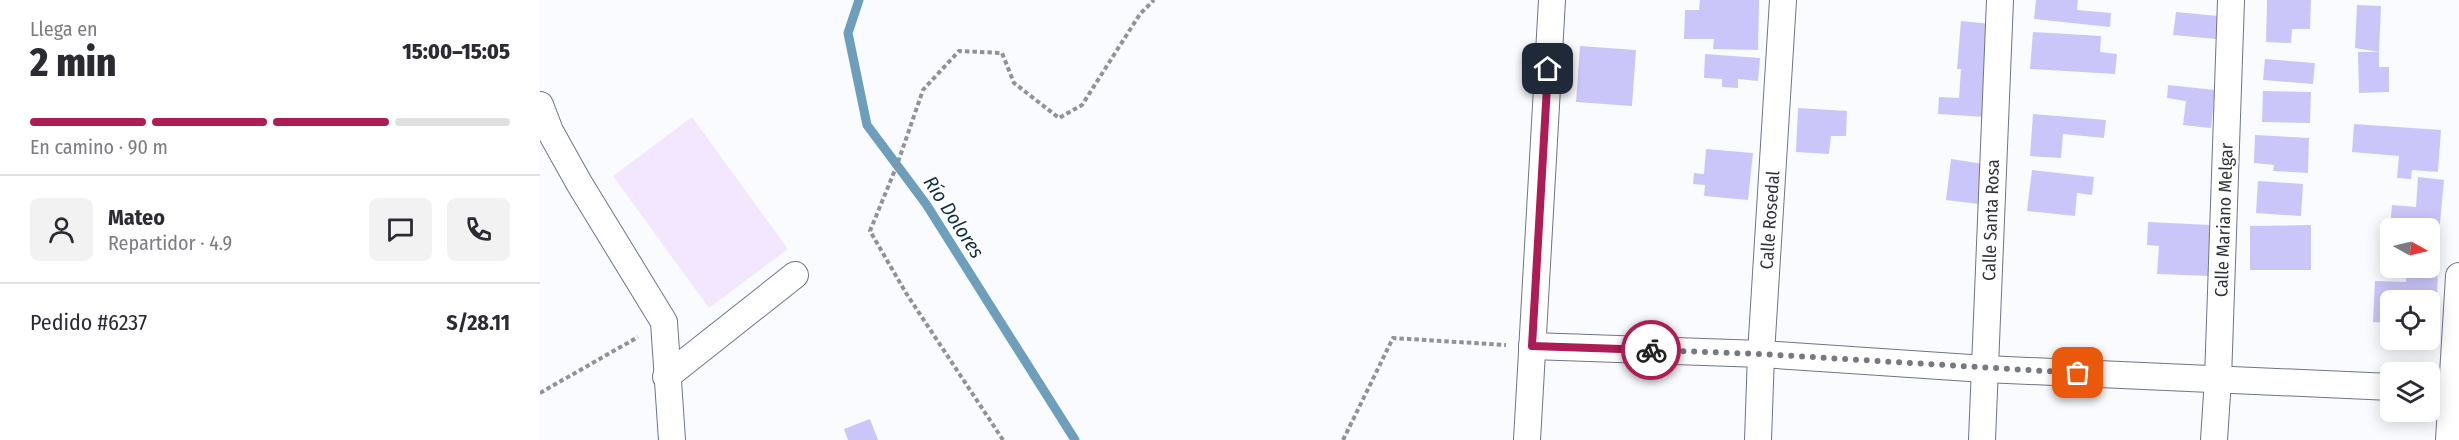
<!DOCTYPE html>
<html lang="es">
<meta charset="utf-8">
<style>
:root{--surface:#fff;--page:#f2f2f3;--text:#2b2b33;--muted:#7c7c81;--line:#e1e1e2;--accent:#ac1d56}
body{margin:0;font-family:"Fira Sans Condensed",sans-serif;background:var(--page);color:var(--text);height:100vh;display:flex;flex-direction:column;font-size:22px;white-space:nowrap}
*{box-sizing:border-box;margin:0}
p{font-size:20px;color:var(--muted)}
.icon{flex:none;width:33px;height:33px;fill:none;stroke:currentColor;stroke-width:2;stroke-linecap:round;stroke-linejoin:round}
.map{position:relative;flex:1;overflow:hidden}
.sheet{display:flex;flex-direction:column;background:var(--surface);width:540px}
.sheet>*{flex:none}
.needle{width:39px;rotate:98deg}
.controls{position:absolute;left:1840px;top:218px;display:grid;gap:12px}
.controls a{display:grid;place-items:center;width:60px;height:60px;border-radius:9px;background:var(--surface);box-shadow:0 3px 15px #0003;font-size:30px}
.pin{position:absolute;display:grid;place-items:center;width:51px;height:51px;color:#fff;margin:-26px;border-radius:12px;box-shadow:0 3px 9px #0006}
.courier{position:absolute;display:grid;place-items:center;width:60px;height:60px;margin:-30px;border:4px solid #ac1d56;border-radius:50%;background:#fff;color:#222;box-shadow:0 2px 8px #0007}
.headline em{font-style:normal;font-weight:800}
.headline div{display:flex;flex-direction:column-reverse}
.headline{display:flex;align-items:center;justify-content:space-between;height:102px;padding:0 30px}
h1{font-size:39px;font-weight:800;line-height:45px}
.bar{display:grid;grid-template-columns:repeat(4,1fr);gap:9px 6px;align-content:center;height:72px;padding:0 30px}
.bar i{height:8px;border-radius:4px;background:var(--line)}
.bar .selected{background:var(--accent)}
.bar p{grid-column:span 4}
.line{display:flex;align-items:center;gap:15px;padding:0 30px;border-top:2px solid var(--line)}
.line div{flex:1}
.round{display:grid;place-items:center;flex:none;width:63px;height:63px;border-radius:9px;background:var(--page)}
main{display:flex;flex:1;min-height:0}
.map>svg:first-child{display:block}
.green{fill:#f3e7ff}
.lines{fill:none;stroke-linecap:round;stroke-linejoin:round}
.stream{stroke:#6d9ebc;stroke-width:9}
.building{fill:#cbc6f9}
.street-casing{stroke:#6f7587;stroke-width:28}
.path{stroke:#909298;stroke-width:4;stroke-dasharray:4.5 3;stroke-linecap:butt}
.street{stroke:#fff;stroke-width:26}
.done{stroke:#777980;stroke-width:6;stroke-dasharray:0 10.8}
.route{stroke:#ac1d56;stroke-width:8}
.labels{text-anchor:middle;stroke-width:5;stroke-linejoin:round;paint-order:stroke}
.street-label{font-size:18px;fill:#31333b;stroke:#fff}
.water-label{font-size:20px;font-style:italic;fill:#113041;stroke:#fff}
</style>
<main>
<section class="sheet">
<div class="headline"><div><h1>2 min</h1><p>Llega en</p></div><em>15:00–15:05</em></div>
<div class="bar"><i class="selected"></i><i class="selected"></i><i class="selected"></i><i></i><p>En camino · 90 m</p></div>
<div class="line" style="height:108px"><a class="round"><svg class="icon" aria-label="person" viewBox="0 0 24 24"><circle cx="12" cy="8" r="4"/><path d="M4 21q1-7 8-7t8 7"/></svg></a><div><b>Mateo</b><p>Repartidor · 4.9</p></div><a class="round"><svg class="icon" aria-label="chat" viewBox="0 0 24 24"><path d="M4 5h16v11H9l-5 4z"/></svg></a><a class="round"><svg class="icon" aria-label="phone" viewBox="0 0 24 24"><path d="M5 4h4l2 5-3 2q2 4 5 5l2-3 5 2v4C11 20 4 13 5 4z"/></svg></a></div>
<div class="line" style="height:78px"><div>Pedido #6237</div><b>S/28.11</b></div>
</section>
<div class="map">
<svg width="1919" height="440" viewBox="0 0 1919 440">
<rect width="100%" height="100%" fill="#f9fbff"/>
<!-- green -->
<path class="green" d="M 152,117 L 248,249 L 169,308 L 73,176 Z"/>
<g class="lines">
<!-- stream -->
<path class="stream" d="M 319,0 L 308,33 L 327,125 L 386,204 L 535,440"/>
</g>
<!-- building -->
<g class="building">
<path d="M 1160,0 L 1219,0 L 1218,50 L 1173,49 L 1174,39 L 1144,39 L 1145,10 L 1159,10 Z"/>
<path d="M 1496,0 L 1538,0 L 1537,10 L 1571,13 L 1570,27 L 1494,19 Z"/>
<path d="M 1727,0 L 1771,0 L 1770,29 L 1752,29 L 1751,43 L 1726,42 Z"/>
<path d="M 1817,5 L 1841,6 L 1839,52 L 1815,48 Z"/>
<path d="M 1636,12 L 1678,16 L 1676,39 L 1633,35 Z"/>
<path d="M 1421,21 L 1451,24 L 1445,117 L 1398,114 L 1399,97 L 1419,98 L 1421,69 L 1417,69 Z"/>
<path d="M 1493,32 L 1561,36 L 1560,52 L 1577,54 L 1575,74 L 1490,69 Z"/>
<path d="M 1040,46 L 1096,50 L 1092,106 L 1036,102 Z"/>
<path d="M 1818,52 L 1839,52 L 1839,67 L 1849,67 L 1849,92 L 1819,93 Z"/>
<path d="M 1165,54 L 1220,58 L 1218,81 L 1198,79 L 1198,88 L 1182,87 L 1182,79 L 1164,78 Z"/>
<path d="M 1725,59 L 1775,63 L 1773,84 L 1723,80 Z"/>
<path d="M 1628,85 L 1675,90 L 1671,128 L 1643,125 L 1646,101 L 1627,98 Z"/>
<path d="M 1723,91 L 1771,92 L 1770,123 L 1722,122 Z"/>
<path d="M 1258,108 L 1307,111 L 1306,136 L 1291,136 L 1289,154 L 1256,152 Z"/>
<path d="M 1493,114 L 1566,120 L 1564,138 L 1523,134 L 1521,158 L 1490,156 Z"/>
<path d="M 1814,124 L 1901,130 L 1898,172 L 1872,170 L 1871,179 L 1857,178 L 1859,156 L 1812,152 Z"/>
<path d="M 1715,135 L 1769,138 L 1768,173 L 1733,171 L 1734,165 L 1714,163 Z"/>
<path d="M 1166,149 L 1213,153 L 1208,200 L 1164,196 L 1165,185 L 1153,184 L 1154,173 L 1164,174 Z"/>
<path d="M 1411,159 L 1444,164 L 1439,204 L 1406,200 Z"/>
<path d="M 1492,170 L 1554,177 L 1552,195 L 1537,193 L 1535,216 L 1487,211 Z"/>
<path d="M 1878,177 L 1904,180 L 1899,234 L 1890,234 L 1890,228 L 1850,228 L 1852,205 L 1876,207 Z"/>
<path d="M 1718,181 L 1763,184 L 1761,216 L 1716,213 Z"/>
<path d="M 1608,222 L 1671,225 L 1669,276 L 1617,274 L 1619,246 L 1607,245 Z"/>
<path d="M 1771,225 L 1771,270 L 1710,270 L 1710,226 Z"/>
<path d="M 1867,268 L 1898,268 L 1896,324 L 1890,324 L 1890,300 L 1851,300 L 1851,323 L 1833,322 L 1835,281 L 1866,282 Z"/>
<path d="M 330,419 L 338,440 L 308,440 L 304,429 Z"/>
</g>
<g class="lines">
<defs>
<g id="street">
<path d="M 0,105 L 10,131 L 39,183 L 124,322 L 132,440"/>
<path d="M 992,346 L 1221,354 L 1445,369 L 1851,387"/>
<path d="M 126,377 L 255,275"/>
<path d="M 987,440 L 1012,0"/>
<path d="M 1218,440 L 1221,354 L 1243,0"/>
<path d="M 1442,440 L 1460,0"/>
<path d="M 1674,440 L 1678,379 L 1691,0"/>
<path d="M 1909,440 L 1919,276"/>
</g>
</defs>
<!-- street casing -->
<use href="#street" class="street-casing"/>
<!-- path -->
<g class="path">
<path d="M 0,393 L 98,337"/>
<path d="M 463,440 L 366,293 L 330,231 L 357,165 L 383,90 L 419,51 L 462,53 L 474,83 L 519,118 L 542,105 L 600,14 L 614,0"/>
<path d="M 803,440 L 853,338 L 966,345"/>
</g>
<!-- street -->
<use href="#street" class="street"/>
</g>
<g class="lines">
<!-- done -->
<path class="done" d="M 1111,350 L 1221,354 L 1538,373"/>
<!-- route -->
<path class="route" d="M 1008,69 L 992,346 L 1111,350"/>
</g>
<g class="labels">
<!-- street labels -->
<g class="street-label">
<text transform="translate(1230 220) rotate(-86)" y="6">Calle Rosedal</text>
<text transform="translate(1451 220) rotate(-88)" y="6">Calle Santa Rosa</text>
<text transform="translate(1684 220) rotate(-88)" y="6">Calle Mariano Melgar</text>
</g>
<!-- water labels -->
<g class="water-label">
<text transform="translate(414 217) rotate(57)" y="7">Río Dolores</text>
</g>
</g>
</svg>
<div class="controls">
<a><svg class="needle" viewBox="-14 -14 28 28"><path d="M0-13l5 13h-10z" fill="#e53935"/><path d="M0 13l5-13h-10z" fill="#7c7c81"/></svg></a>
<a><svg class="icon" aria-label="locate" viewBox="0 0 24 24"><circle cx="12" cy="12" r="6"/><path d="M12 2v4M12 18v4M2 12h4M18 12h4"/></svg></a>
<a><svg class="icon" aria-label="layers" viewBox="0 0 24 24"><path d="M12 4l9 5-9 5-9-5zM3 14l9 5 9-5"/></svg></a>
</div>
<div class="pin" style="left:1538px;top:373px;background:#ea580c"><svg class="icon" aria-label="bag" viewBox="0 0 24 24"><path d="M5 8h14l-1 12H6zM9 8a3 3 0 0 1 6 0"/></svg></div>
<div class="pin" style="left:1008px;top:69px;background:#1f2937"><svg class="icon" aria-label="home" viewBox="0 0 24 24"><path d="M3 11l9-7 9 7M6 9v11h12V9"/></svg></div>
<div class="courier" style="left:1111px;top:350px"><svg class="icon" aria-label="bike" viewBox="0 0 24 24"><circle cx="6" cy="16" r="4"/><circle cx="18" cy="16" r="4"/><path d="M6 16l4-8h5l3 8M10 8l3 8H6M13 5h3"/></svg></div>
</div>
</main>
